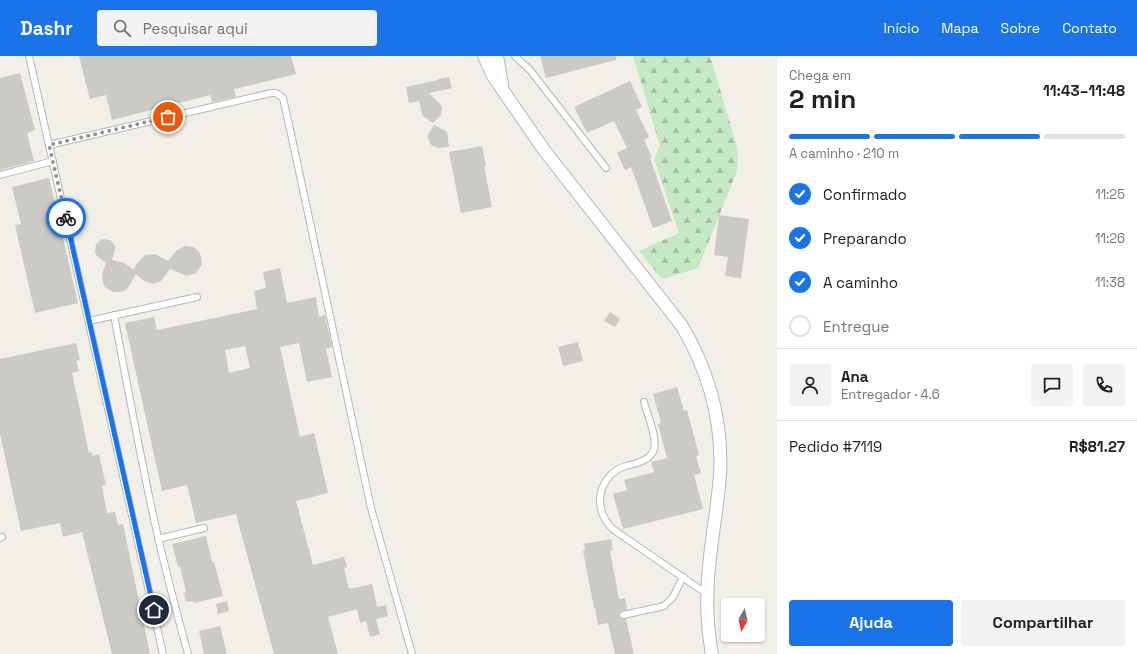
<!DOCTYPE html>
<html lang="pt">
<meta charset="utf-8">
<style>
:root{--surface:#fff;--page:#f2f2f2;--text:#202124;--muted:#757577;--line:#e0e0e0;--accent:#1a73e8}
body{margin:0;font-family:"Space Grotesk",sans-serif;background:var(--page);color:var(--text);height:100vh;display:flex;flex-direction:column;font-size:15px;white-space:nowrap}
*{box-sizing:border-box;margin:0}
p{font-size:13px;color:var(--muted)}
.icon{flex:none;width:22px;height:22px;fill:none;stroke:currentColor;stroke-width:2;stroke-linecap:round;stroke-linejoin:round}
.map{position:relative;flex:1;overflow:hidden}
.details{display:flex;flex-direction:column;background:var(--surface);width:360px}
.details>*{flex:none}
.needle{width:26px;rotate:188deg}
.fabs{position:absolute;left:721px;top:542px;display:grid;gap:8px}
.fabs a{display:grid;place-items:center;width:44px;height:44px;border-radius:4px;background:var(--surface);box-shadow:0 1px 3px #0004;font-size:20px}
.pin{position:absolute;display:grid;place-items:center;width:34px;height:34px;color:#fff;margin:-17px;border:2px solid #fff;border-radius:50%;box-shadow:0 1px 4px #0007}
.courier{position:absolute;display:grid;place-items:center;width:40px;height:40px;margin:-20px;border:3px solid #1a73e8;border-radius:50%;background:#fff;color:#222;box-shadow:0 1px 5px #0007}
.summary em{font-style:normal;font-weight:700}
.summary div{display:flex;flex-direction:column-reverse}
.summary{display:flex;align-items:center;justify-content:space-between;height:68px;padding:0 12px}
h1{font-size:26px;font-weight:700;line-height:30px}
.bar{display:grid;grid-template-columns:repeat(4,1fr);gap:6px 4px;align-content:center;height:48px;padding:0 12px}
.bar i{height:5px;border-radius:3px;background:var(--line)}
.bar .on{background:var(--accent)}
.bar p{grid-column:span 4}
.line{display:flex;align-items:center;gap:10px;padding:0 12px;border-top:1px solid var(--line)}
.line div{flex:1}
.round{display:grid;place-items:center;flex:none;width:42px;height:42px;border-radius:4px;background:var(--page)}
ol{padding:0 12px;list-style:none}
li{display:flex;align-items:center;gap:12px;height:44px}
li p{margin-inline-start:auto}
li .icon{padding:4px;border-radius:50%;background:var(--accent);color:#fff;stroke-width:4}
li:last-child{color:var(--muted)}
li i{width:22px;height:22px;border:2px solid var(--line);border-radius:50%}
.cta{display:flex;gap:8px;margin-top:auto;padding:8px 12px}
.cta a{flex:1;height:46px;border-radius:4px;background:var(--accent);color:#fff;font-size:16px;font-weight:700;line-height:46px;text-align:center}
.cta a+a{background:var(--page);color:var(--text)}
header{display:flex;align-items:center;gap:24px;box-sizing:border-box;height:56px;padding:0 20px;background:var(--accent);color:#fff}
header strong{font-size:19px}
nav{display:flex;gap:22px;margin-inline-start:auto;font-size:14px}
.search{width:280px;height:36px;background:var(--page);display:flex;align-items:center;gap:10px;box-sizing:border-box;padding:0 14px;border-radius:4px;color:var(--muted);font-size:15px}
main{display:flex;flex:1;min-height:0}
.map>svg:first-child{display:block}
.forest{fill:url(#forest-firs)}
.building{fill:#cccac5;fill-rule:evenodd}
.lines{fill:none;stroke-linecap:round;stroke-linejoin:round}
.lane-casing{stroke:#b5b8bc;stroke-width:8}
.street-casing{stroke:#b5b8bc;stroke-width:14}
.lane{stroke:#fff;stroke-width:6}
.street{stroke:#fff;stroke-width:12}
.done{stroke:#929495;stroke-width:4;stroke-dasharray:0 7.2}
.route{stroke:#1a73e8;stroke-width:5}
</style>
<header>
<strong>Dashr</strong>
<div class="search"><svg class="icon" aria-label="search" viewBox="0 0 24 24"><circle cx="10" cy="10" r="6"/><path d="M15 15l6 6"/></svg>Pesquisar aqui</div>
<nav><a>Início</a><a>Mapa</a><a>Sobre</a><a>Contato</a></nav>
</header>
<main>
<div class="map">
<svg width="777" height="598" viewBox="0 0 777 598">
<defs>
<pattern id="forest-firs" width="22" height="20" patternUnits="userSpaceOnUse"><rect width="22" height="20" fill="#c5e8c5"/><path d="M5 1l3.5 6h-7zM16 11l3.5 6h-7z" fill="#a3c0a4"/></pattern>
</defs>
<rect width="100%" height="100%" fill="#f1efe8"/>
<!-- forest -->
<path class="forest" d="M 633,0 L 710,0 L 736,87 L 738,100 L 737,115 L 698,212 L 662,223 L 639,195 L 679,177 L 654,103 L 660,90 Z"/>
<!-- building -->
<g class="building">
<path d="M 79,0 L 291,0 L 296,18 L 234,33 L 236,41 L 212,46 L 210,39 L 112,64 L 106,39 L 90,43 Z"/>
<path d="M 540,0 L 616,0 L 616,4 L 546,22 Z"/>
<path d="M 20,17 L 35,74 L 27,77 L 34,105 L 0,114 L 0,22 Z"/>
<path d="M 449,21 L 452,32 L 429,37 L 440,48 L 442,52 L 441,59 L 433,67 L 424,61 L 422,58 L 419,45 L 409,47 L 406,31 L 438,24 L 438,23 Z"/>
<path d="M 630,25 L 642,51 L 636,54 L 649,81 L 644,84 L 652,101 L 650,102 L 672,165 L 653,172 L 631,111 L 625,114 L 617,97 L 627,92 L 614,65 L 587,77 L 574,51 Z"/>
<path d="M 434,69 L 444,74 L 447,76 L 449,91 L 438,92 L 431,89 L 428,82 L 428,78 Z"/>
<path d="M 482,90 L 486,110 L 484,110 L 492,151 L 461,157 L 449,96 Z"/>
<path d="M 49,122 L 78,247 L 35,257 L 15,169 L 21,168 L 12,131 Z"/>
<path d="M 719,159 L 749,163 L 741,222 L 725,220 L 728,201 L 714,199 Z"/>
<path d="M 102,183 L 110,184 L 115,190 L 115,194 L 112,204 L 124,207 L 133,213 L 142,202 L 146,199 L 155,198 L 168,205 L 177,194 L 185,190 L 194,191 L 200,197 L 202,206 L 201,210 L 196,217 L 187,220 L 170,213 L 161,225 L 153,228 L 144,225 L 136,218 L 129,230 L 126,234 L 122,236 L 113,236 L 105,231 L 103,227 L 102,218 L 106,207 L 97,200 L 95,196 L 96,188 Z"/>
<path d="M 280,212 L 287,247 L 316,241 L 319,261 L 325,259 L 332,291 L 326,293 L 332,321 L 307,326 L 299,287 L 280,291 L 300,381 L 314,377 L 328,437 L 296,445 L 313,509 L 344,501 L 347,511 L 344,512 L 349,533 L 372,528 L 377,551 L 386,549 L 388,560 L 376,563 L 380,578 L 370,581 L 366,565 L 360,567 L 357,553 L 328,561 L 338,598 L 274,598 L 236,458 L 196,467 L 187,429 L 162,435 L 125,267 L 154,261 L 157,274 L 257,253 L 254,235 L 266,232 L 263,216 ZM 245,290 L 250,312 L 229,317 L 225,294 Z"/>
<path d="M 610,256 L 620,263 L 615,271 L 604,265 Z"/>
<path d="M 578,286 L 583,305 L 563,310 L 558,291 Z"/>
<path d="M 76,287 L 80,304 L 76,305 L 79,315 L 72,317 L 89,397 L 92,396 L 92,400 L 99,398 L 106,429 L 102,430 L 107,457 L 115,456 L 118,469 L 123,468 L 150,598 L 112,598 L 82,476 L 63,481 L 60,467 L 21,475 L 0,378 L 0,303 Z"/>
<path d="M 677,331 L 684,355 L 687,354 L 699,399 L 696,400 L 701,417 L 694,419 L 703,453 L 623,473 L 613,438 L 627,434 L 624,424 L 654,416 L 651,406 L 667,402 L 658,368 L 661,367 L 653,338 Z"/>
<path d="M 206,480 L 212,506 L 214,506 L 223,540 L 194,547 L 193,545 L 186,546 L 184,537 L 186,536 L 180,510 L 178,511 L 172,488 Z"/>
<path d="M 611,483 L 613,494 L 610,495 L 619,543 L 625,542 L 627,554 L 620,555 L 619,560 L 621,563 L 626,563 L 634,598 L 615,598 L 608,567 L 598,569 L 595,552 L 594,552 L 583,495 L 585,494 L 584,488 Z"/>
<path d="M 227,545 L 229,555 L 218,558 L 216,548 Z"/>
<path d="M 220,570 L 227,598 L 204,598 L 199,575 Z"/>
</g>
<g class="lines">
<defs>
<g id="lane">
<path d="M 29,0 L 163,598"/>
<path d="M 515,0 L 530,14 L 606,112"/>
<path d="M 49,89 L 271,37 L 276,37 L 283,42 L 290,73 L 371,452 L 412,598"/>
<path d="M 0,119 L 53,105"/>
<path d="M 114,259 C 127,329 140,399 155,468 C 165,512 176,555 188,598"/>
<path d="M 89,265 L 197,241"/>
<path d="M 644,346 C 647,358 659,385 653,396 C 647,406 635,407 626,410 C 611,414 600,429 600,444 C 600,456 605,466 614,474 L 707,538"/>
<path d="M 0,482 L 2,481"/>
<path d="M 158,483 L 204,472"/>
<path d="M 623,559 L 664,550 L 673,541 L 683,521"/>
</g>
<g id="street">
<path d="M 484,0 L 493,20 L 544,94 L 682,270 C 709,316 723,366 720,419 C 718,446 713,474 710,501 C 706,533 706,566 712,598"/>
<path d="M 497,0 L 502,29"/>
</g>
</defs>
<!-- lane casing -->
<use href="#lane" class="lane-casing"/>
<!-- street casing -->
<use href="#street" class="street-casing"/>
<!-- lane -->
<use href="#lane" class="lane"/>
<!-- street -->
<use href="#street" class="street"/>
</g>
<g class="lines">
<!-- done -->
<path class="done" d="M 66,162 L 49,89 L 168,61"/>
<!-- route -->
<path class="route" d="M 66,162 L 154,554"/>
</g>
</svg>
<div class="fabs">
<a><svg class="needle" viewBox="-14 -14 28 28"><path d="M0-13l5 13h-10z" fill="#e53935"/><path d="M0 13l5-13h-10z" fill="#757577"/></svg></a>
</div>
<div class="pin" style="left:168px;top:61px;background:#ea580c"><svg class="icon" aria-label="bag" viewBox="0 0 24 24"><path d="M5 8h14l-1 12H6zM9 8a3 3 0 0 1 6 0"/></svg></div>
<div class="pin" style="left:154px;top:554px;background:#1f2937"><svg class="icon" aria-label="home" viewBox="0 0 24 24"><path d="M3 11l9-7 9 7M6 9v11h12V9"/></svg></div>
<div class="courier" style="left:66px;top:162px"><svg class="icon" aria-label="bike" viewBox="0 0 24 24"><circle cx="6" cy="16" r="4"/><circle cx="18" cy="16" r="4"/><path d="M6 16l4-8h5l3 8M10 8l3 8H6M13 5h3"/></svg></div>
</div>
<section class="details">
<div class="summary"><div><h1>2 min</h1><p>Chega em</p></div><em>11:43–11:48</em></div>
<div class="bar"><i class="on"></i><i class="on"></i><i class="on"></i><i></i><p>A caminho · 210 m</p></div>
<ol>
<li><svg class="icon" aria-label="check" viewBox="0 0 24 24"><path d="M5 12l5 5 9-10"/></svg>Confirmado<p>11:25</p></li>
<li><svg class="icon" aria-label="check" viewBox="0 0 24 24"><path d="M5 12l5 5 9-10"/></svg>Preparando<p>11:26</p></li>
<li><svg class="icon" aria-label="check" viewBox="0 0 24 24"><path d="M5 12l5 5 9-10"/></svg>A caminho<p>11:38</p></li>
<li><i></i>Entregue</li>
</ol>
<div class="line" style="height:72px"><a class="round"><svg class="icon" aria-label="person" viewBox="0 0 24 24"><circle cx="12" cy="8" r="4"/><path d="M4 21q1-7 8-7t8 7"/></svg></a><div><b>Ana</b><p>Entregador · 4.6</p></div><a class="round"><svg class="icon" aria-label="chat" viewBox="0 0 24 24"><path d="M4 5h16v11H9l-5 4z"/></svg></a><a class="round"><svg class="icon" aria-label="phone" viewBox="0 0 24 24"><path d="M5 4h4l2 5-3 2q2 4 5 5l2-3 5 2v4C11 20 4 13 5 4z"/></svg></a></div>
<div class="line" style="height:52px"><div>Pedido #7119</div><b>R$81.27</b></div>
<div class="cta"><a>Ajuda</a><a>Compartilhar</a></div>
</section>
</main>
